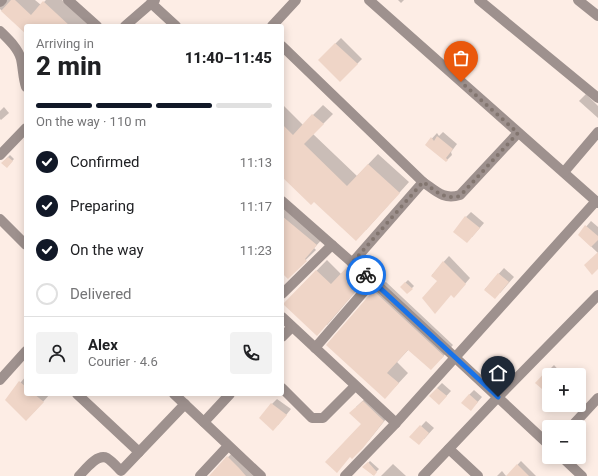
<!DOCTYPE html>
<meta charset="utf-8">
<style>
:root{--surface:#fff;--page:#f2f2f2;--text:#202124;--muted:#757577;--line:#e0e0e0;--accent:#111827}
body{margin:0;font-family:Roboto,sans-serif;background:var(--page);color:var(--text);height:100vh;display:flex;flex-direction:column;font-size:15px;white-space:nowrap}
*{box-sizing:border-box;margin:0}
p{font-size:13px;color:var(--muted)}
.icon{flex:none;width:22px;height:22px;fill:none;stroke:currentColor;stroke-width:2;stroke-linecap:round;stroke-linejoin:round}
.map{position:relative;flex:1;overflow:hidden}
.details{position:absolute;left:24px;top:24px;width:260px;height:372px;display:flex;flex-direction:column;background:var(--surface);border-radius:4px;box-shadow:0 2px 10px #0003}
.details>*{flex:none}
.controls{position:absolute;left:542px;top:368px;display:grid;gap:8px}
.controls a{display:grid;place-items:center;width:44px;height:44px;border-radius:4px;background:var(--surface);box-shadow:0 2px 10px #0003;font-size:20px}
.pin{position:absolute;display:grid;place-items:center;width:34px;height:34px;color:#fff;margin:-41px -17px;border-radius:50% 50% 50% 0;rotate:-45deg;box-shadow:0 0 4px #0007}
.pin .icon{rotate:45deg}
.courier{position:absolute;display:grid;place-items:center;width:40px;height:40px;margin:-20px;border:3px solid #1a73e8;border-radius:50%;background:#fff;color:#222;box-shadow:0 1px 5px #0007}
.overview em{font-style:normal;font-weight:800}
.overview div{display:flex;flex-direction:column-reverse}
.overview{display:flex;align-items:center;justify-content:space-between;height:68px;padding:0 12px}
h1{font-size:26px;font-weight:800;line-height:30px}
.bar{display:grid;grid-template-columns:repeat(4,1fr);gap:6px 4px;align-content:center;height:48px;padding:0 12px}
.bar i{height:5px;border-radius:3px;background:var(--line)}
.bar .active{background:var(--accent)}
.bar p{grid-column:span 4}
.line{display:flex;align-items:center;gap:10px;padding:0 12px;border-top:1px solid var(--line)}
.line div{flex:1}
.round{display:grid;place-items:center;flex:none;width:42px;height:42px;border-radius:4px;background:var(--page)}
ol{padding:0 12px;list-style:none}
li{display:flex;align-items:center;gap:12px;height:44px}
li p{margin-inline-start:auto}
li .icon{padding:4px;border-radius:50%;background:var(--accent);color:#fff;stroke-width:4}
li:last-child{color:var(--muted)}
li i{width:22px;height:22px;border:2px solid var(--line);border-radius:50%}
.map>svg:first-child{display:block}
.shadow{fill:#0003}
.building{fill:#efd5c7}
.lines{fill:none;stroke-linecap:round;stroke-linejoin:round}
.minor{stroke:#9e918e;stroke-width:10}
.done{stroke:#82756f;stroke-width:4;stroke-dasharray:0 7.2}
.route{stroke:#1a73e8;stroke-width:5}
</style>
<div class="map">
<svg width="598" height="476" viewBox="0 0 598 476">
<rect width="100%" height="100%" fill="#fdede5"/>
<!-- shadow -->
<g class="shadow">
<path d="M 5,0 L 35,0 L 41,5 L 46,0 L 62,0 L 90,26 L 26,26 L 26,33 L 0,9 L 0,5 Z"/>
<path d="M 398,0 L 404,0 L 401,3 Z"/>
<path d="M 341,38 L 362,59 L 340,81 L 319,60 Z"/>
<path d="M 586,94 L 598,106 L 598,118 L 579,101 Z"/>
<path d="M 283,105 L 303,125 L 323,105 L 333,114 L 313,134 L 357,176 L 378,154 L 409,182 L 366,230 L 314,201 L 282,176 Z"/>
<path d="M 4,107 L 9,113 L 1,120 L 0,119 L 0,111 Z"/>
<path d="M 443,132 L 457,144 L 451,152 L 452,155 L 446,161 L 426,145 L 437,133 L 439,136 Z"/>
<path d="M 10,155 L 14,159 L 7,167 L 2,163 Z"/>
<path d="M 282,207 L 326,235 L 314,248 L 316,250 L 288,277 L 282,272 Z"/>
<path d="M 471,212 L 484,223 L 472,237 L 466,217 Z"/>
<path d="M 591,221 L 598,227 L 598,253 L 579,235 Z"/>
<path d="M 449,256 L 470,278 L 459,291 L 452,294 L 432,275 Z"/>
<path d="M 357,258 L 372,272 L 327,325 L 284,304 L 327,260 L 341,274 Z"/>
<path d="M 504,268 L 514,277 L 500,293 L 485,289 Z"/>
<path d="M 408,280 L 414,286 L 407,293 L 401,287 Z"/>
<path d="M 383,282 L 384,283 L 386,282 L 453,345 L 441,359 L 409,349 L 397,362 L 408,373 L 395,387 L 328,345 Z"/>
<path d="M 554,365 L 563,375 L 549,375 L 549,394 L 536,383 Z"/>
<path d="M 26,376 L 26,394 L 50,394 L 34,412 L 6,400 Z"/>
<path d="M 442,383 L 451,391 L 439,404 L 437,388 Z"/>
<path d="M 474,390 L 482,397 L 476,404 L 469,395 Z"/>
<path d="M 369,395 L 390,414 L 369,440 L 352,458 L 362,424 L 356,407 Z"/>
<path d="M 277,399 L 291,409 L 278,425 L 272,404 Z"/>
<path d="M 426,421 L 434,428 L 424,439 L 411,437 Z"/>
<path d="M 233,452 L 255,476 L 210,476 Z"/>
<path d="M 370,461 L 379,469 L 373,475 L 364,467 Z"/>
<path d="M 521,461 L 536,476 L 507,476 Z"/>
<path d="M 393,464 L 406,476 L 381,476 Z"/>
<path d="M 502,471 L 506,476 L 497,476 Z"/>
</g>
<!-- building -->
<g class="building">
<path d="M 11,0 L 15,0 L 31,15 L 43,1 L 70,26 L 26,26 L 26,34 L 1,11 Z"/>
<path d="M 335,43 L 358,64 L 340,82 L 318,60 Z"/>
<path d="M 312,114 L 324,124 L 304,144 L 347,186 L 368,164 L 400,193 L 356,241 L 314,202 L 311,205 L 282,177 L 282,124 L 293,135 Z"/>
<path d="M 437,136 L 453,149 L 446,158 L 448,160 L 446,162 L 425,145 L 431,137 L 434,141 Z"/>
<path d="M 8,157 L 13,161 L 7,168 L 1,163 Z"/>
<path d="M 282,216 L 317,245 L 305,259 L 307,261 L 288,279 L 282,273 Z"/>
<path d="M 465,216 L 480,228 L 467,243 L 453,232 Z"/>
<path d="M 585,225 L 598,236 L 598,240 L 591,247 L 578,235 Z"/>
<path d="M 598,252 L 598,269 L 592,275 L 584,265 Z"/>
<path d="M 443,261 L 466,284 L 454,298 L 451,295 L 435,314 L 422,298 L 437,281 L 431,276 Z"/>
<path d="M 347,267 L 363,283 L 317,336 L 283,304 L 316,270 L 331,284 Z"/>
<path d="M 498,273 L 509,282 L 495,299 L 484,290 Z"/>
<path d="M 405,282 L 413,289 L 407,294 L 400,287 Z"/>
<path d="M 372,292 L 374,293 L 375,292 L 444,356 L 431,370 L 408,350 L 387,373 L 399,383 L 385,399 L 326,345 Z"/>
<path d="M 549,368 L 549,395 L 535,383 Z"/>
<path d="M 19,381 L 26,387 L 26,394 L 34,394 L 44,402 L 26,421 L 5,400 Z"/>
<path d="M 437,388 L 447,396 L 439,405 L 429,396 Z"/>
<path d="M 469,394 L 478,402 L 471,411 L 461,403 Z"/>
<path d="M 363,401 L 384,421 L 363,448 L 352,459 L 350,457 L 337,473 L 325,462 L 361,424 L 349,413 Z"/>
<path d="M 271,403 L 287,415 L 273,431 L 259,418 Z"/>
<path d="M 420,425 L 429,433 L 419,445 L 409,437 Z"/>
<path d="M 227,456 L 239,468 L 246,476 L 209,476 Z"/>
<path d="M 368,462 L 377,472 L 374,476 L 362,467 Z"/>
<path d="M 517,464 L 529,476 L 506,476 Z"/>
</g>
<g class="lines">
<!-- minor -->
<g class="minor">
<path d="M 68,0 L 97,26"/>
<path d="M 369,0 L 598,203"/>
<path d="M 479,0 L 598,98"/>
<path d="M 578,0 L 598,16"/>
<path d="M 0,2 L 2,0"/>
<path d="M 151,3 L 176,26"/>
<path d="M 125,26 L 155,0"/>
<path d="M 272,26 L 296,0"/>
<path d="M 0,31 C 8,39 18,48 21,59 C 23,68 23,78 26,87"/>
<path d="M 282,46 L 423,182 C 436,191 443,200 460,195 L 518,133"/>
<path d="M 0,155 L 26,128"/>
<path d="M 564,172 L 598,132"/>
<path d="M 282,201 L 373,281 L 549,445"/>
<path d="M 0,219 L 26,245"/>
<path d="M 352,263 L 423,182"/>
<path d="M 282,294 L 332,245"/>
<path d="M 282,317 L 396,423"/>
<path d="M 282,337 L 292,327"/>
<path d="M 315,348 L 373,281"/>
<path d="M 0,380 L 26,351"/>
<path d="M 282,388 L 312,418 L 323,418 L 355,386"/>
<path d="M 77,394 L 139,452"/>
<path d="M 174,394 L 261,476"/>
<path d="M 204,422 L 230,394"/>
<path d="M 571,427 L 598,398"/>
<path d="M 449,449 L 478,476"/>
<path d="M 562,457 L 582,476"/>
<path d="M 79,476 C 85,470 97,453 107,458 C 112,461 117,467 121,471 L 185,404"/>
<path d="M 200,476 L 228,446"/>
<path d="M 345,476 L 396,423 L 596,201"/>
<path d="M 423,476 L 498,397 L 598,295"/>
</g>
</g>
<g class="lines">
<!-- done -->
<path class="done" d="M 366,275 L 352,263 L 423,182 C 436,191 443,200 460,196 L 518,133 L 461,82"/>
<!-- route -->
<path class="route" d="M 366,275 L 498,397"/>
</g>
</svg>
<div class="controls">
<a>+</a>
<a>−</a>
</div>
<div class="pin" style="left:461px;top:82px;background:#ea580c"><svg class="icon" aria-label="bag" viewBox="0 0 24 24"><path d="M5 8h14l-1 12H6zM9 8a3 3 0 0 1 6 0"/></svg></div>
<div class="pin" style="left:498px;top:397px;background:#1f2937"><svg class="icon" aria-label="home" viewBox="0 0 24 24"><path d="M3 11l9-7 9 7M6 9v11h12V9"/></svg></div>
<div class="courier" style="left:366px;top:275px"><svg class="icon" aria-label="bike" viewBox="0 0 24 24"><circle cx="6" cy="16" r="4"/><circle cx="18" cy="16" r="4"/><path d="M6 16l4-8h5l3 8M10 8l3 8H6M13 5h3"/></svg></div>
<section class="details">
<div class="overview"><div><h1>2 min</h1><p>Arriving in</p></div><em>11:40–11:45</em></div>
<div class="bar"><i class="active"></i><i class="active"></i><i class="active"></i><i></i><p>On the way · 110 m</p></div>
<ol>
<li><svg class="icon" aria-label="check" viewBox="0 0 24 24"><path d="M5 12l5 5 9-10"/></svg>Confirmed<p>11:13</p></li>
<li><svg class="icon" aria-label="check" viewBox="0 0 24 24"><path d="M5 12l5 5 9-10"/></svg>Preparing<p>11:17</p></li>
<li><svg class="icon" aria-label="check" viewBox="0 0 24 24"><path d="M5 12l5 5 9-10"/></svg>On the way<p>11:23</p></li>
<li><i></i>Delivered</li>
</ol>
<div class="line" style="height:72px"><a class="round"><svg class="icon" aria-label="person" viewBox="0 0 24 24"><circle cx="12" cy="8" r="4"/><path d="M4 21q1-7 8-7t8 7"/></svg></a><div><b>Alex</b><p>Courier · 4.6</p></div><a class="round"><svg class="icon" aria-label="phone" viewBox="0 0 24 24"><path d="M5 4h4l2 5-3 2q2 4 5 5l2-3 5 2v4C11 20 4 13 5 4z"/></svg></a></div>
</section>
</div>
